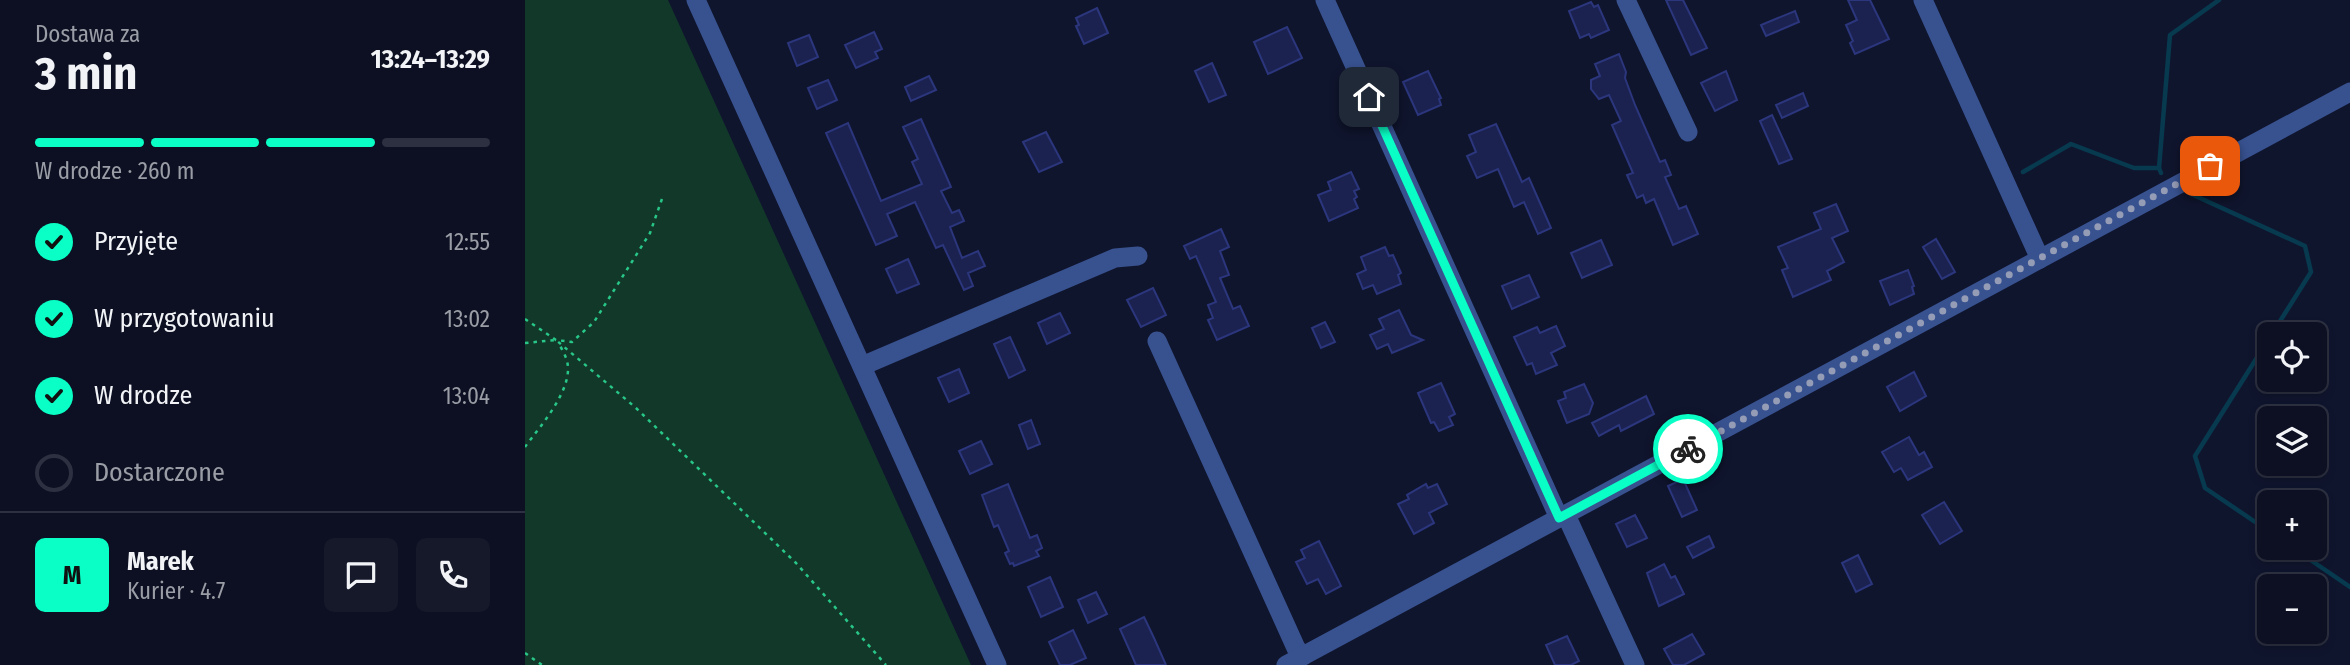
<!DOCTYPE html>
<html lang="pl">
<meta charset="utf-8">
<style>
:root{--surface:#0c1022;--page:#15192a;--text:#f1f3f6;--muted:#9a9da5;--line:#2c3040;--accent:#09ffc5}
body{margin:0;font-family:"Fira Sans Condensed",sans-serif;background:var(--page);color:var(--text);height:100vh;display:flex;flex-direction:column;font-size:26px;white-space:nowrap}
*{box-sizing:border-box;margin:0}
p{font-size:23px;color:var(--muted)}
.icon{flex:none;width:38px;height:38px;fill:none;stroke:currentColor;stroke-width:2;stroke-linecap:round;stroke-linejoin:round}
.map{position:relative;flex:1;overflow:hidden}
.side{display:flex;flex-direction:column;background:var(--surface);width:525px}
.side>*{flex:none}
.tools{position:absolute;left:1732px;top:322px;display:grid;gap:14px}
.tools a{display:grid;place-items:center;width:70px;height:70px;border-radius:10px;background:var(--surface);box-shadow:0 4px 10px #0003,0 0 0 2px var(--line);font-size:35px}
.pin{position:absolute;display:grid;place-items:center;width:60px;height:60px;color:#fff;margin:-30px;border-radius:14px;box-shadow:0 4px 10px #0006}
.courier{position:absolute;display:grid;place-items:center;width:70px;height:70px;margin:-35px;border:5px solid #09ffc5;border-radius:50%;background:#fff;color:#222;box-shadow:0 2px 9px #0007}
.headline em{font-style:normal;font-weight:700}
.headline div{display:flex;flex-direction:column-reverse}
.headline{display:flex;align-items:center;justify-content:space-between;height:119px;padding:0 35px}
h1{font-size:46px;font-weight:700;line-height:52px}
.bar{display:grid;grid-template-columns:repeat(4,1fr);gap:10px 7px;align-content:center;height:84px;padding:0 35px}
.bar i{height:9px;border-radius:5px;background:var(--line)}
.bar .current{background:var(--accent)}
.bar p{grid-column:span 4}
.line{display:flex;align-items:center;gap:18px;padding:0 35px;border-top:2px solid var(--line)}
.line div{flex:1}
.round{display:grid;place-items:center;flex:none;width:74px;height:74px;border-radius:10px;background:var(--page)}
ol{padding:0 35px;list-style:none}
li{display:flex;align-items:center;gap:21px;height:77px}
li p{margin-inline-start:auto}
li .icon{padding:7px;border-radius:50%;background:var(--accent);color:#111;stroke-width:4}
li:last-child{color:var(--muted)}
li i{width:38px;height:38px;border:4px solid var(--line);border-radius:50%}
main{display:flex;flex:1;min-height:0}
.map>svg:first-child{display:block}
.green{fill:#12382a}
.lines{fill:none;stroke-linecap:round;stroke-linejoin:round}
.stream{stroke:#073a4f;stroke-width:4.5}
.building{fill:#1b2250;stroke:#2b367d;stroke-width:2}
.path{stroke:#28c788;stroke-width:2.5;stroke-dasharray:3.5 5;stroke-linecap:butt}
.minor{stroke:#385290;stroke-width:19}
.done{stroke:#959cb6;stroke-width:7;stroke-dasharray:0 12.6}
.route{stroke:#09ffc5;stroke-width:9}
</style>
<main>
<section class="side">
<div class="headline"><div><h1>3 min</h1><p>Dostawa za</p></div><em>13:24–13:29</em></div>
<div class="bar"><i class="current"></i><i class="current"></i><i class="current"></i><i></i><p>W drodze · 260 m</p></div>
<ol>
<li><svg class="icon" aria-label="check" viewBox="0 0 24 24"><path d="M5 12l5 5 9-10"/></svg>Przyjęte<p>12:55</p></li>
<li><svg class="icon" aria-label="check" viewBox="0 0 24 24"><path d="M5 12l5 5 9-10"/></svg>W przygotowaniu<p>13:02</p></li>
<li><svg class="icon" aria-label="check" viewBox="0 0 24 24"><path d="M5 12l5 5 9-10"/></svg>W drodze<p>13:04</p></li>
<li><i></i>Dostarczone</li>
</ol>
<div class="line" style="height:126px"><b class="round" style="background:var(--accent);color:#111">M</b><div><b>Marek</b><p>Kurier · 4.7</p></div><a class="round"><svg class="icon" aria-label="chat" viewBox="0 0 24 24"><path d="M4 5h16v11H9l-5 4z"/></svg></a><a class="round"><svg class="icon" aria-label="phone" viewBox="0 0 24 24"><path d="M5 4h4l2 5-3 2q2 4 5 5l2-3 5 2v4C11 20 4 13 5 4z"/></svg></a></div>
</section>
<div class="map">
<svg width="1825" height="665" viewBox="0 0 1825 665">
<rect width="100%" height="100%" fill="#10152e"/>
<!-- green -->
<path class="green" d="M 0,0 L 143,0 L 446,665 L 0,665 Z"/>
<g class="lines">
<!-- stream -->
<g class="stream">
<path d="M 1634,168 L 1645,35 L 1694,0"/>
<path d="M 1498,172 L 1546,144 L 1609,168 L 1634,168 L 1636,173"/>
<path d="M 1664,193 L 1780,246 L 1786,272 L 1747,334"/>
<path d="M 1745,337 L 1670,456 L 1680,488 L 1745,532"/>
<path d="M 1768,548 L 1825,587"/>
</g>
</g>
<!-- building -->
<g class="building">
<path d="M 1141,0 L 1158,0 L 1182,48 L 1166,55 Z"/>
<path d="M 1323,0 L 1345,0 L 1364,39 L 1330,54 L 1325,43 L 1328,41 L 1321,25 L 1332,20 Z"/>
<path d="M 1066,2 L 1069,7 L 1073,5 L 1084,30 L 1066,38 L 1064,34 L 1055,38 L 1044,11 Z"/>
<path d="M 572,8 L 583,33 L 559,44 L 551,26 L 554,25 L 551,18 Z"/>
<path d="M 1270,11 L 1274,22 L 1241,36 L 1236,25 Z"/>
<path d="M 762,27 L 777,58 L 743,74 L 729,42 Z"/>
<path d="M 349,32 L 357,49 L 350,52 L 353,58 L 331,68 L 320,45 Z"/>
<path d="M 284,35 L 293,57 L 272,66 L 263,43 Z"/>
<path d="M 1094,54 L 1101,72 L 1100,78 L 1110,105 L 1135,162 L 1140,160 L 1146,175 L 1140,177 L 1154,209 L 1161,206 L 1173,234 L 1148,245 L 1129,199 L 1121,203 L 1118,195 L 1112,198 L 1102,175 L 1108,173 L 1087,125 L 1096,121 L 1084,95 L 1074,99 L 1066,89 L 1066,80 L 1075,76 L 1070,64 Z"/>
<path d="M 687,63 L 701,95 L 684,102 L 670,71 Z"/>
<path d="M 903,71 L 916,98 L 914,99 L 916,105 L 893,115 L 878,82 Z"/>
<path d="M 1201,71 L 1212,100 L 1190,111 L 1176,83 Z"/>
<path d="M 404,76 L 411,90 L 386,101 L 380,87 Z"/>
<path d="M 303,80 L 312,100 L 292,109 L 283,88 Z"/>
<path d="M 1278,93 L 1283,106 L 1257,118 L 1251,105 Z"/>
<path d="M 1247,115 L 1267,159 L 1254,164 L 1235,121 Z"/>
<path d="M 396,119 L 426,187 L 416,191 L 427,213 L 434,210 L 439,221 L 425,227 L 437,258 L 453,251 L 460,266 L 443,273 L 448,286 L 439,290 L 418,245 L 411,248 L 390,202 L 362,214 L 372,236 L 351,245 L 301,133 L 323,123 L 356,201 L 397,184 L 387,162 L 393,159 L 378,127 Z"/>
<path d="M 971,124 L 997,182 L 1004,178 L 1026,228 L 1013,234 L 999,202 L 989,207 L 973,169 L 952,178 L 942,156 L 951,152 L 944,135 Z"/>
<path d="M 521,132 L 537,162 L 514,172 L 498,142 Z"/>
<path d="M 826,172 L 834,189 L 829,191 L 832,197 L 829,199 L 833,208 L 804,221 L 793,195 L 806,190 L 803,182 Z"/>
<path d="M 1311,204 L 1323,231 L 1307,238 L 1319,262 L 1302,271 L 1306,280 L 1268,297 L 1257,270 L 1263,268 L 1253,247 L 1296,229 L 1289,213 Z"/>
<path d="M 696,229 L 704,247 L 695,251 L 704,275 L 695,278 L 708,309 L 715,306 L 724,326 L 692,340 L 683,320 L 688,318 L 683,305 L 691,302 L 671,256 L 665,259 L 659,246 Z"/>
<path d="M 1411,239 L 1430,272 L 1417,279 L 1398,247 Z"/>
<path d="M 1076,240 L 1087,265 L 1057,278 L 1046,253 Z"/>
<path d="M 860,247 L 864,256 L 868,255 L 876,273 L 873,275 L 876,284 L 852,294 L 848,285 L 838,289 L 832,274 L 841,270 L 836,257 Z"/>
<path d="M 383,259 L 394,284 L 372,293 L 361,269 Z"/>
<path d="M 1383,270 L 1389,286 L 1387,287 L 1389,294 L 1365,305 L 1355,281 Z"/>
<path d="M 1004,275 L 1014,297 L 987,309 L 977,286 Z"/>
<path d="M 628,288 L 641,315 L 616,327 L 602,300 Z"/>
<path d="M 874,310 L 886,335 L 898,340 L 867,353 L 863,344 L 852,349 L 845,335 L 859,329 L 854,319 Z"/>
<path d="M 535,313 L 545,333 L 522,344 L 513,323 Z"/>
<path d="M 800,322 L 810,342 L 796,348 L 787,328 Z"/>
<path d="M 1031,326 L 1040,346 L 1026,353 L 1032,365 L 1011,374 L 1007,363 L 1002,365 L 989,337 L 1012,327 L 1015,333 Z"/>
<path d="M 485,337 L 500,370 L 484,378 L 469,344 Z"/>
<path d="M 434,369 L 444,393 L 424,402 L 413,378 Z"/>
<path d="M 1389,372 L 1401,396 L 1375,411 L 1362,387 Z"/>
<path d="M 916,383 L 930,414 L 924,417 L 928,425 L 914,431 L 909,422 L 906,423 L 893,393 Z"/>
<path d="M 1059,384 L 1068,403 L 1064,414 L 1042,423 L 1033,401 L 1041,398 L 1039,392 Z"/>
<path d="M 1121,396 L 1129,414 L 1096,431 L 1094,425 L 1074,436 L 1067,423 Z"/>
<path d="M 506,420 L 515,444 L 503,449 L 494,425 Z"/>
<path d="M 1384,437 L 1394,455 L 1399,452 L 1407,467 L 1383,480 L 1376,468 L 1369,472 L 1357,452 Z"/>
<path d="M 456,441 L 467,464 L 445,474 L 434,451 Z"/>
<path d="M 1158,479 L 1172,510 L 1157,517 L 1143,486 Z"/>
<path d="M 483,484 L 505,538 L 512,535 L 517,548 L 511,551 L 514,556 L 489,566 L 488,563 L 485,564 L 480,553 L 484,551 L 473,525 L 469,527 L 457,495 Z"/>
<path d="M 901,484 L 903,488 L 912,484 L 922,504 L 904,513 L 909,523 L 889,534 L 873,504 L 884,499 L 882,495 Z"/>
<path d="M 1419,502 L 1437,531 L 1415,544 L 1397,515 Z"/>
<path d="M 1110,515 L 1122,538 L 1102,547 L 1091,524 Z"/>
<path d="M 1184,536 L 1189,547 L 1168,558 L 1162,547 Z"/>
<path d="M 794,541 L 816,586 L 801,594 L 793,579 L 782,584 L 771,562 L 780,558 L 776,550 Z"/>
<path d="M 1333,555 L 1347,584 L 1331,592 L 1317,563 Z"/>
<path d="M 1139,564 L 1146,578 L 1150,576 L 1159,594 L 1134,606 L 1122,573 Z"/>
<path d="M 525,577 L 538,607 L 516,617 L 503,587 Z"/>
<path d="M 571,592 L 582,614 L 563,623 L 553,600 Z"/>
<path d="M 619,617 L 629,638 L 641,665 L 611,665 L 604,649 L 595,629 Z"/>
<path d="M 548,630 L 561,658 L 545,665 L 535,665 L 524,642 Z"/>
<path d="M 1167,634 L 1179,654 L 1159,665 L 1148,665 L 1139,649 Z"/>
<path d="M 1042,636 L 1054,661 L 1046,665 L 1030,665 L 1021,645 Z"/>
</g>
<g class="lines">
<!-- path -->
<g class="path">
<path d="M 0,319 L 31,340 L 47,342 L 69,322 L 125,233 L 138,196"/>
<path d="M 0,343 L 31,340 L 111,408 L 271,563 L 361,665"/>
<path d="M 0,447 C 15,426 52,386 41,358 C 39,353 36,347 33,343"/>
<path d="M 0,653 L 17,665"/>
</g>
<!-- minor -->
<g class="minor">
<path d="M 171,0 L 472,665"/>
<path d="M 800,0 L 1034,518"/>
<path d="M 1101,0 L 1163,132"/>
<path d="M 1398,0 L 1515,259"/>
<path d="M 632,341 L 771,648 L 778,656"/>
<path d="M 337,366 L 590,258 L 613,256"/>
<path d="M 1041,515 L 1110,665"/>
<path d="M 761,665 L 1825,92"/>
</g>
</g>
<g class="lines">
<!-- done -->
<path class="done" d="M 1163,449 L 1685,166"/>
<!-- route -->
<path class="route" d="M 844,97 L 1034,518 L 1163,449"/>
</g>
</svg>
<div class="tools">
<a><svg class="icon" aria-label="locate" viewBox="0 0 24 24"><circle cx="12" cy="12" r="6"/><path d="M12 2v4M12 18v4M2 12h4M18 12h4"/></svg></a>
<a><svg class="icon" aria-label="layers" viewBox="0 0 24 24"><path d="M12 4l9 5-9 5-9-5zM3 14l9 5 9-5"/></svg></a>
<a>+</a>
<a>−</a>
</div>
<div class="pin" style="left:1685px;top:166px;background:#ea580c"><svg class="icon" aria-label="bag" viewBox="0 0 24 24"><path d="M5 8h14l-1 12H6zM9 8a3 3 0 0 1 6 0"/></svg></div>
<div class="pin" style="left:844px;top:97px;background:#1f2937"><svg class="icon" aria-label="home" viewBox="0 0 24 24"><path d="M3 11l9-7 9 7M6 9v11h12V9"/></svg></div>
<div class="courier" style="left:1163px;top:449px"><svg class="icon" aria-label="bike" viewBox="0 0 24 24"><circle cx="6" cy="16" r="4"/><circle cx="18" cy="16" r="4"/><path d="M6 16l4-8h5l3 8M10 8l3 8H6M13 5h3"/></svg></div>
</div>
</main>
